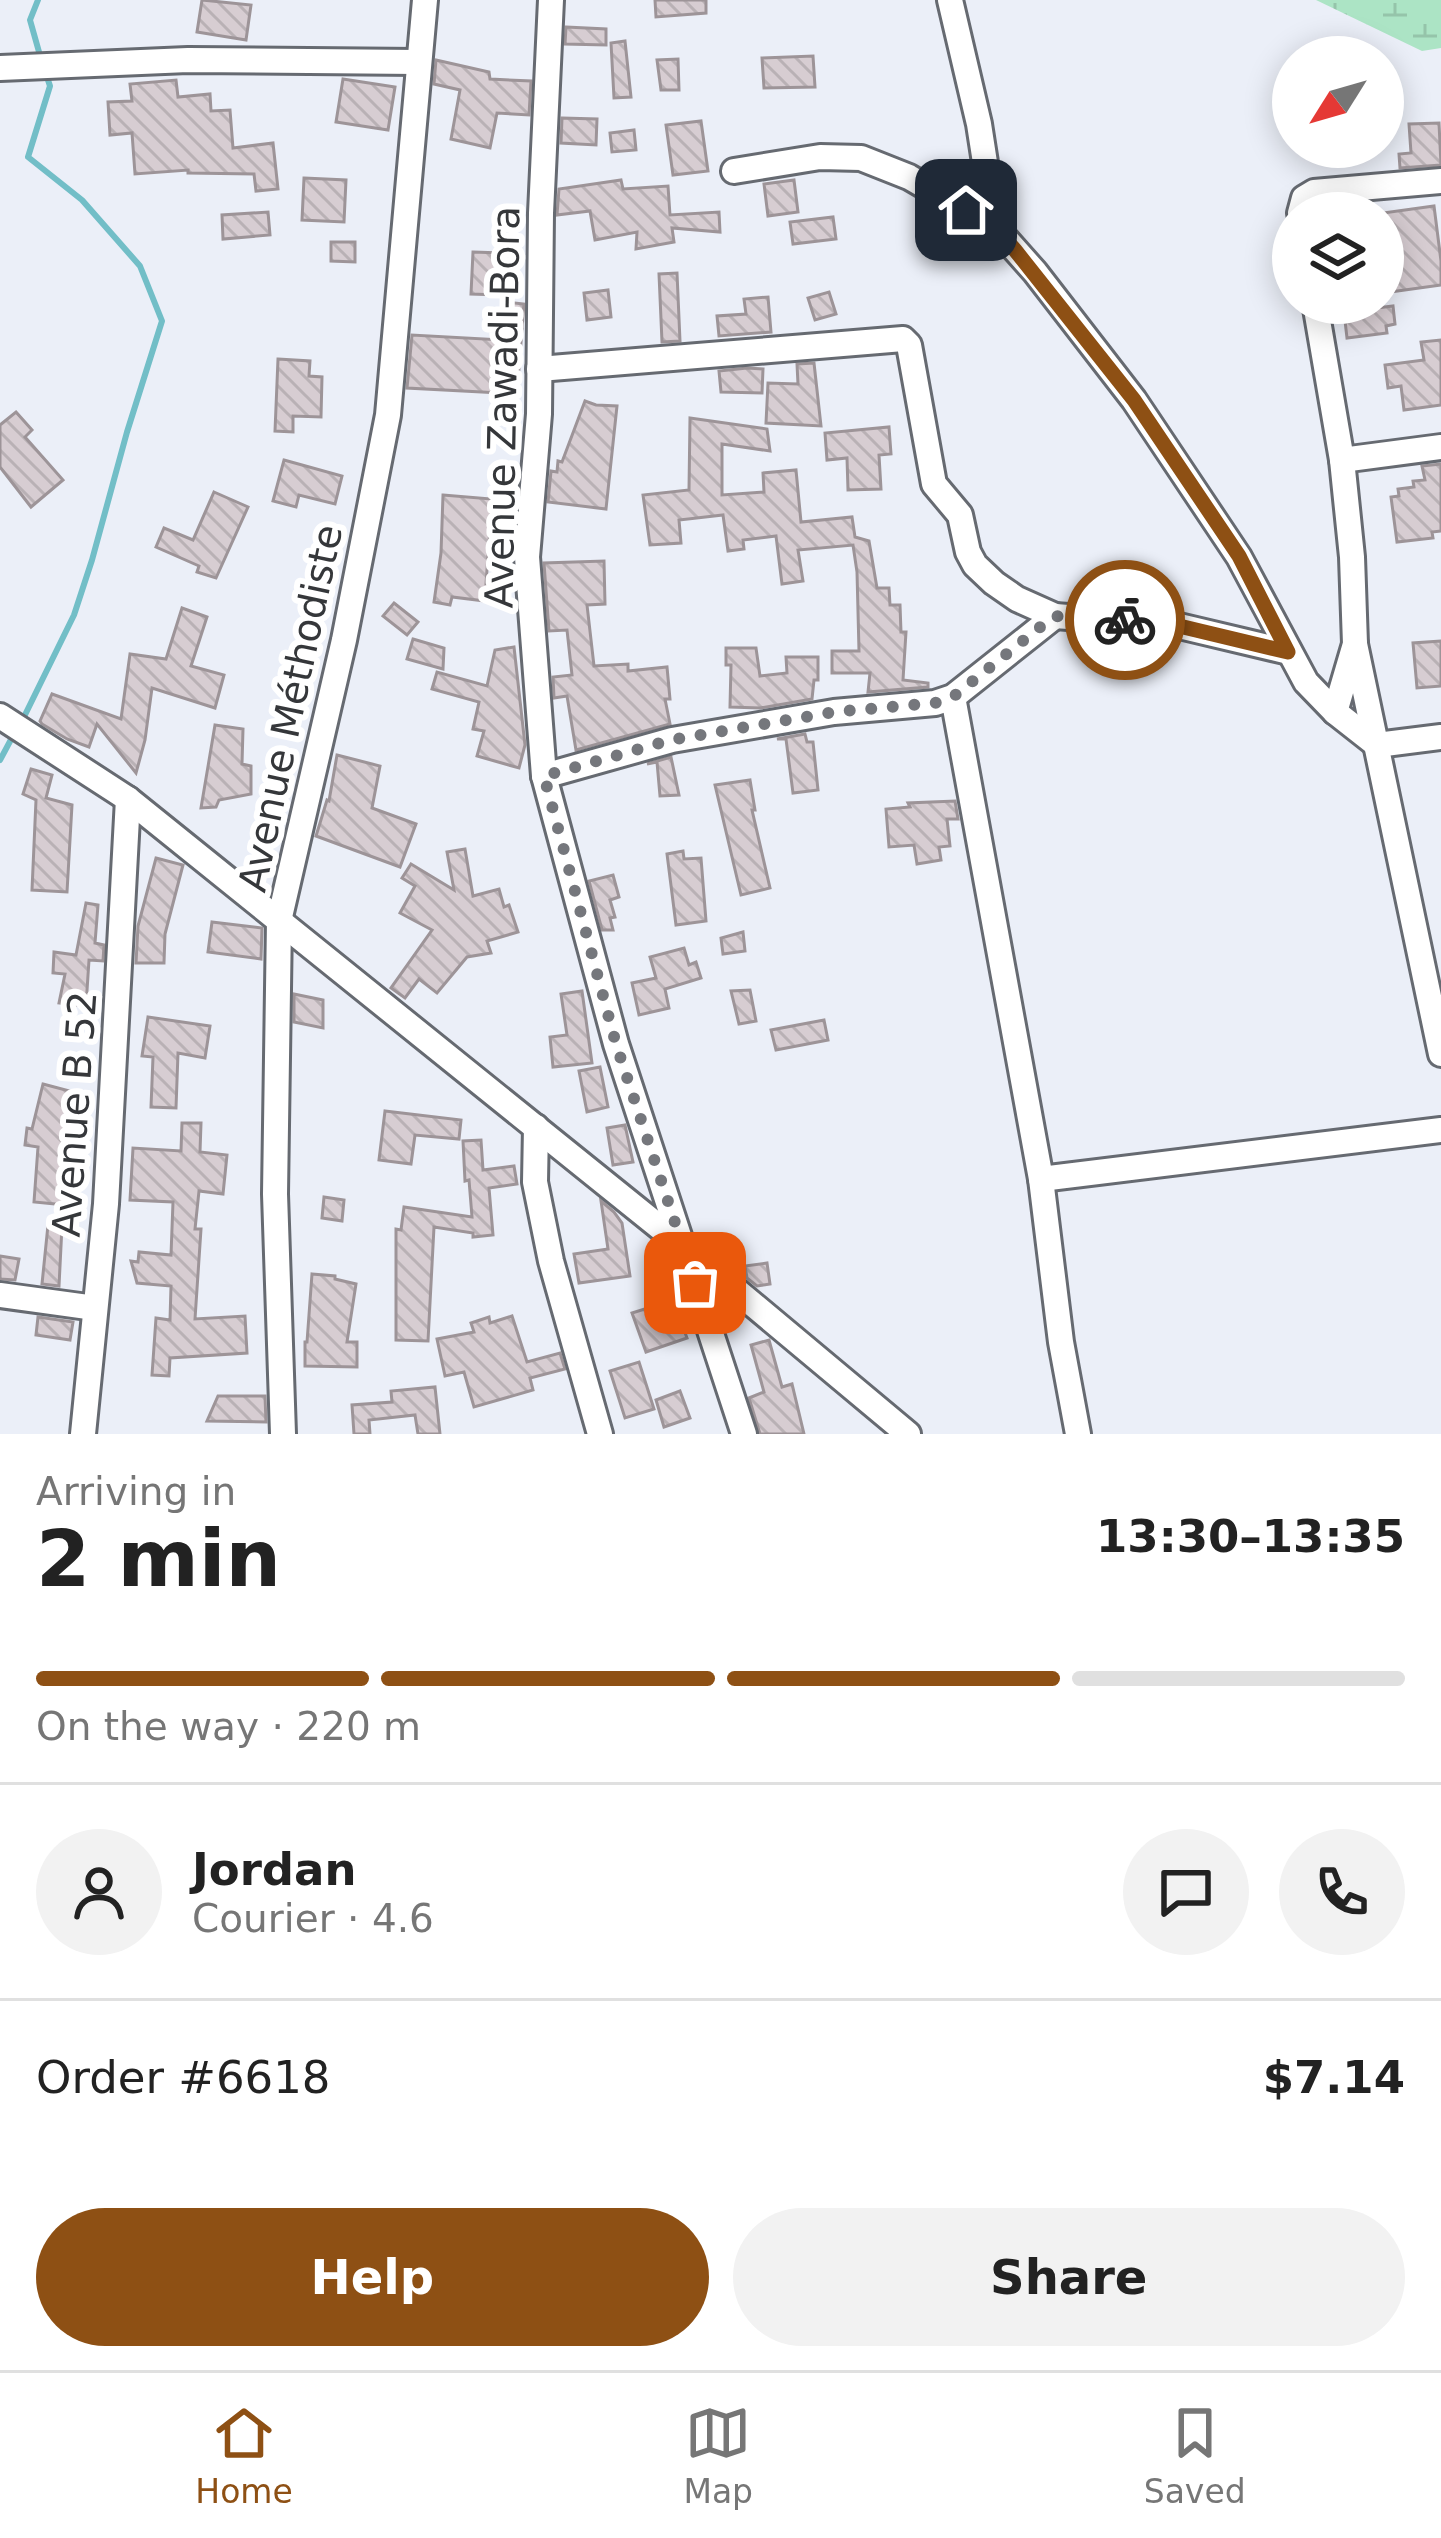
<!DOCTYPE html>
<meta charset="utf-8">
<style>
:root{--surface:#fff;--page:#f2f2f2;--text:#222;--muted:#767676;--line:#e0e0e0;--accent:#8e5014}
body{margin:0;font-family:"DejaVu Sans",sans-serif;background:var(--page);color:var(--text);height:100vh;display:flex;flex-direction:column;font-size:45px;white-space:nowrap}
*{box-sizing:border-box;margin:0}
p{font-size:39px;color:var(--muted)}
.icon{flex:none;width:66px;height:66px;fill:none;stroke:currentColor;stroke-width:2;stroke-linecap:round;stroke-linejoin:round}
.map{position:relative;height:1434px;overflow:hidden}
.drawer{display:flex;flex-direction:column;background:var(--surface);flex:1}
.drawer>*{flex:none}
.needle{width:78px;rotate:233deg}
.controls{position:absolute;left:1272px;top:36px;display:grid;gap:24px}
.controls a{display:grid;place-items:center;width:132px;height:132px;border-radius:50%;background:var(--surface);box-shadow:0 6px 30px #0003;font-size:60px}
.pin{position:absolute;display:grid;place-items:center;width:102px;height:102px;color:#fff;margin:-51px;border-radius:24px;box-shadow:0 6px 18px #0006}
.courier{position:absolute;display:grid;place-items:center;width:120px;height:120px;margin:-60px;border:9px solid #8e5014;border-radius:50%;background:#fff;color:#222;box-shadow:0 3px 15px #0007}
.headline em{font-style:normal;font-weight:600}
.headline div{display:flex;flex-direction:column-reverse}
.headline{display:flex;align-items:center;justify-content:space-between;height:204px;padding:0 36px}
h1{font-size:78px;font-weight:600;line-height:90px}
.bar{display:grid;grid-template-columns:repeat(4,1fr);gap:18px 12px;align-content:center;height:144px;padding:0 36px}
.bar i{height:15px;border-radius:9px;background:var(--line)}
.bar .selected{background:var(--accent)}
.bar p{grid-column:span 4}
.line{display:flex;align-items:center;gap:30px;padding:0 36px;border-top:3px solid var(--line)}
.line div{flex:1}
.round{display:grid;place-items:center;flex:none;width:126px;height:126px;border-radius:63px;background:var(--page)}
.primary-button{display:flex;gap:24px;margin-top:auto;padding:24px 36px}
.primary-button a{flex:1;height:138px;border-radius:72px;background:var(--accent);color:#fff;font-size:48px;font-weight:600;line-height:138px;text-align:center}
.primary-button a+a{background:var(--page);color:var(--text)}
.dock{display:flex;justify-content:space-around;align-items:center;height:168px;border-top:3px solid var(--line);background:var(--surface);font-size:33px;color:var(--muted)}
.dock a{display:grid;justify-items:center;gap:6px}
.dock .selected{color:var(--accent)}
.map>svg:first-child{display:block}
.wetland{fill:url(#wetland-marsh)}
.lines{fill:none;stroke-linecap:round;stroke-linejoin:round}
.stream{stroke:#72bec7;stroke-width:6}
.building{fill:url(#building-back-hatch);stroke:#9d9498;stroke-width:3}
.minor-casing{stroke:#666a71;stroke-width:30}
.minor{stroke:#fff;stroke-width:24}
.done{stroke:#75777c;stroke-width:12;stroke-dasharray:0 21.6}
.route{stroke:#8e5014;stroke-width:15}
.labels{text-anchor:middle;stroke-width:12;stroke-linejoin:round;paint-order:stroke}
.street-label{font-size:39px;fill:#35373a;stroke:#fff}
</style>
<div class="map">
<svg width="1441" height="1434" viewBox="0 0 1441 1434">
<defs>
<pattern id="wetland-marsh" width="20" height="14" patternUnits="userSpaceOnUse" patternTransform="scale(3)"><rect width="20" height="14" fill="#ace4c5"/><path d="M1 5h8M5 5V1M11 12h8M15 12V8" fill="none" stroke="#95c4aa"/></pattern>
<pattern id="building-back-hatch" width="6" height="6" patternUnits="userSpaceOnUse" patternTransform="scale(3)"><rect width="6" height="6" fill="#d7cdd2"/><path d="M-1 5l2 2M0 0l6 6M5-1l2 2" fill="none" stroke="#b9b1b5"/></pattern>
</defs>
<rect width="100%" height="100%" fill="#ebeff8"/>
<!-- wetland -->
<path class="wetland" d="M 1316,0 L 1441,0 L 1441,48 L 1422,51 Z"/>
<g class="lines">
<!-- stream -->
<g class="stream">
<path d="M 38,0 L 30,20 L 41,59"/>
<path d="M 22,721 L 74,615 L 92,560 L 127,432 L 162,321 L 140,266 L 82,200 L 28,157 L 50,86 L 45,71"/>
<path d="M 0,760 L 15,732"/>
</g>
</g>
<!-- building -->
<g class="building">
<path d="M 202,0 L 251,5 L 246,40 L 197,32 Z"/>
<path d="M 655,0 L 706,0 L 706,13 L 656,17 Z"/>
<path d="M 566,27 L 606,29 L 606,45 L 565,44 Z"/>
<path d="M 625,41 L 631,97 L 614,98 L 611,43 Z"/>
<path d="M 813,56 L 815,87 L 764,88 L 762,58 Z"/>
<path d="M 678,59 L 679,90 L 661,90 L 657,60 Z"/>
<path d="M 436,60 L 489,72 L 490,79 L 531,81 L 529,115 L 497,113 L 490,148 L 451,139 L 460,90 L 434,84 Z"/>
<path d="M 343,79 L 395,87 L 388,130 L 336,122 Z"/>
<path d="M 176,80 L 178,97 L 210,94 L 211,111 L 230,110 L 233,148 L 273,143 L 278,189 L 256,191 L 254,174 L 188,173 L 188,170 L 135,174 L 132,133 L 110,135 L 108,102 L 132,101 L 130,84 Z"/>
<path d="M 562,118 L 597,119 L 596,145 L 561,143 Z"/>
<path d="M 701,121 L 708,171 L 673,175 L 666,125 Z"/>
<path d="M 1439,123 L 1441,165 L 1400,168 L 1399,154 L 1411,153 L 1409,124 Z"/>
<path d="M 634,130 L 636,150 L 612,152 L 610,133 Z"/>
<path d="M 304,178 L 346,180 L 344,222 L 302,220 Z"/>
<path d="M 621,180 L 623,189 L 668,186 L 670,215 L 719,212 L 720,232 L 672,228 L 674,242 L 636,249 L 637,232 L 595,240 L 590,211 L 557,215 L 559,189 Z"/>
<path d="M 794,180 L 798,212 L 768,216 L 764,184 Z"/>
<path d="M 1434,206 L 1441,261 L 1441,285 L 1383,293 L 1383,213 Z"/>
<path d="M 268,212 L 270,235 L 223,239 L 222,215 Z"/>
<path d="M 833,217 L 836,239 L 793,244 L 790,222 Z"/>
<path d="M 331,242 L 355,242 L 355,262 L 331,261 Z"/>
<path d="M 473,252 L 501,253 L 499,295 L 471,294 Z"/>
<path d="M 677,273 L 680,341 L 662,342 L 659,274 Z"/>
<path d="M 608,290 L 611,317 L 587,320 L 584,293 Z"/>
<path d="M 829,292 L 836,314 L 815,320 L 808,298 Z"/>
<path d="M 768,297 L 771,332 L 719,336 L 717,316 L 746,314 L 744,299 Z"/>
<path d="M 505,302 L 524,304 L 517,394 L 407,388 L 412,335 L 502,340 Z"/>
<path d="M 1393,306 L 1395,324 L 1386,326 L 1387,333 L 1347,338 L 1344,312 Z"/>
<path d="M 1441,340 L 1441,405 L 1404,410 L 1401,386 L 1388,388 L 1385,365 L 1424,360 L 1421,342 Z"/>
<path d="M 278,359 L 310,361 L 309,376 L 322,377 L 321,417 L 293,416 L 293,432 L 275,431 Z"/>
<path d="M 814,363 L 821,426 L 766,423 L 768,383 L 798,384 L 797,364 Z"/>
<path d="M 747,368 L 763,369 L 762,393 L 721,392 L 719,371 Z"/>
<path d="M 585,401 L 596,405 L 617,406 L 606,509 L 548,502 L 551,471 L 557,472 L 558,461 L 562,462 Z"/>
<path d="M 16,412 L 32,430 L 25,437 L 63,480 L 31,507 L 0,467 L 0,425 Z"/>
<path d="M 690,418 L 767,429 L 770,451 L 722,444 L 722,495 L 764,492 L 763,473 L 796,470 L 801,522 L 852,517 L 855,537 L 869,541 L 877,588 L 889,588 L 890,605 L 900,605 L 901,632 L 906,632 L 903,680 L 928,683 L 928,687 L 868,692 L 870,673 L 832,673 L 832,651 L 859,651 L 857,572 L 853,545 L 798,550 L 803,581 L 782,584 L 776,536 L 743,540 L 744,549 L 728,551 L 723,515 L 679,520 L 681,543 L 650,545 L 643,495 L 689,490 Z"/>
<path d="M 889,427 L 891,454 L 879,455 L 881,489 L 848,490 L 847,458 L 827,460 L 825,433 Z"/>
<path d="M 284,460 L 342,476 L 335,504 L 299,495 L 296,507 L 273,501 Z"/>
<path d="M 1441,464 L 1441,531 L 1432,532 L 1433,538 L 1397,542 L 1391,497 L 1399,496 L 1398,489 L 1414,487 L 1413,481 L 1425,480 L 1422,466 Z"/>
<path d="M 214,492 L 248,507 L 216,578 L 197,572 L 199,566 L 156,547 L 164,528 L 193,540 Z"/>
<path d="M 443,495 L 492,499 L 486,584 L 495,585 L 493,602 L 452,597 L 450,605 L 434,602 L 441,553 Z"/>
<path d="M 604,561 L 605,604 L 587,605 L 594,666 L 628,664 L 628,671 L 667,667 L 670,699 L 665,699 L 670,724 L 576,750 L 567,696 L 554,698 L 553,677 L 572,675 L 567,630 L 549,631 L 544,563 Z"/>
<path d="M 394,603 L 418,622 L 407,635 L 383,616 Z"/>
<path d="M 182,608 L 207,617 L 191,666 L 224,675 L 215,708 L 152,688 L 145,740 L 136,773 L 97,724 L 89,747 L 67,739 L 42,724 L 40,721 L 52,694 L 121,719 L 130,654 L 166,659 Z"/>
<path d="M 413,639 L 444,648 L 443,669 L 407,659 Z"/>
<path d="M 1441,641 L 1441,686 L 1417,688 L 1413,643 Z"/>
<path d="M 514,647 L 525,745 L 519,768 L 477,756 L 484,731 L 473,729 L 479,702 L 432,689 L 437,672 L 487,686 L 495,650 Z"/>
<path d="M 726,648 L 756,648 L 760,676 L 787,673 L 786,657 L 818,657 L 818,680 L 814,680 L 812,699 L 760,708 L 730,707 L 731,665 L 726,665 Z"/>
<path d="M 285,689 L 303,693 L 299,711 L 281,707 Z"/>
<path d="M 215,725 L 243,729 L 242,764 L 251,766 L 251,794 L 219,800 L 216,807 L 201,808 Z"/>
<path d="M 805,734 L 807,742 L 813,742 L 818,790 L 793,793 L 786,739 L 777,739 Z"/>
<path d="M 337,755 L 380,766 L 372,808 L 416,824 L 400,867 L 316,836 L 327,800 L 329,801 Z"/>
<path d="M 671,757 L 679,795 L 660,796 L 657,762 L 647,764 Z"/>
<path d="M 31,769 L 52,775 L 46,798 L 72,805 L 67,892 L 32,890 L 36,800 L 23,794 Z"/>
<path d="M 750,780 L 755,810 L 752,810 L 770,888 L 741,895 L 715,785 Z"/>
<path d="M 955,801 L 958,819 L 947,819 L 950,846 L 939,847 L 941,860 L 917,864 L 914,845 L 889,847 L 886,809 L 910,807 L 908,803 Z"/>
<path d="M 465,849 L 473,896 L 499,889 L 504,907 L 509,905 L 518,932 L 487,941 L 491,953 L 467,957 L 437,993 L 419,979 L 405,998 L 391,988 L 432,930 L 400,913 L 415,886 L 402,878 L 411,864 L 454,890 L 447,852 Z"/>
<path d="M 683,851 L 684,859 L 701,858 L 706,921 L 676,925 L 667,854 Z"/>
<path d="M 156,858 L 183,865 L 165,934 L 164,963 L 136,963 L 138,926 Z"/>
<path d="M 613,875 L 619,897 L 610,900 L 615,917 L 610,918 L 613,930 L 602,930 L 589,881 Z"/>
<path d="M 86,903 L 98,905 L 95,943 L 104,945 L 103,961 L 89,960 L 86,1006 L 59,1003 L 65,974 L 53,973 L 54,952 L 76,955 Z"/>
<path d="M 212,922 L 262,928 L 261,959 L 208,952 Z"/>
<path d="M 743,932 L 745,951 L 723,954 L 721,938 Z"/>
<path d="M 684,948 L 689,965 L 696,962 L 701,978 L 665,989 L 669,1008 L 639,1015 L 632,983 L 656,978 L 650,957 Z"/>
<path d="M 750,990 L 756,1021 L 739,1024 L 731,991 Z"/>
<path d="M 582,991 L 592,1063 L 553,1067 L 550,1037 L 567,1035 L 561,994 Z"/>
<path d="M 294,994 L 323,1000 L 323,1028 L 294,1022 Z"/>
<path d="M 148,1017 L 210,1026 L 205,1058 L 178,1053 L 176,1108 L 151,1107 L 153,1057 L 142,1056 Z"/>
<path d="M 824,1020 L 828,1040 L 776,1050 L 771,1030 Z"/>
<path d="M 600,1067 L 608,1107 L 587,1112 L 579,1071 Z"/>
<path d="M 43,1084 L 81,1094 L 71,1134 L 87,1137 L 85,1153 L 70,1151 L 66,1205 L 34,1202 L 38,1147 L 25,1145 L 27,1128 L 32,1129 Z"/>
<path d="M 385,1111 L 461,1120 L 459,1139 L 415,1135 L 411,1164 L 379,1160 Z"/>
<path d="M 182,1123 L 201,1123 L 200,1152 L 227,1155 L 223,1194 L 199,1191 L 195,1229 L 201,1229 L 195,1319 L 245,1316 L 247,1353 L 170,1358 L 169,1376 L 152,1375 L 156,1318 L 170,1320 L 171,1286 L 137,1283 L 131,1261 L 138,1262 L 139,1252 L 171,1255 L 173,1202 L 130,1200 L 133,1148 L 181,1151 Z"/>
<path d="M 625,1125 L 633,1162 L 613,1165 L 607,1128 Z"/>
<path d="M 481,1140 L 483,1170 L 514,1166 L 517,1184 L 489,1188 L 493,1235 L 473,1237 L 473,1233 L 434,1227 L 428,1341 L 396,1340 L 396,1229 L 401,1230 L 404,1207 L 472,1217 L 469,1180 L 465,1181 L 463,1141 Z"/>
<path d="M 324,1197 L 344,1200 L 342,1221 L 322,1218 Z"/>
<path d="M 601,1201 L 614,1212 L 622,1223 L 630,1276 L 579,1283 L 574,1254 L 608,1249 Z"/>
<path d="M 48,1225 L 62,1226 L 59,1286 L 42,1284 Z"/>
<path d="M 0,1256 L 19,1259 L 15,1280 L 0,1279 Z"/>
<path d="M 767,1263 L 770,1284 L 757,1286 L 747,1278 L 745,1266 Z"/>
<path d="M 312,1274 L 335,1276 L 335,1279 L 356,1284 L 347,1342 L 357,1342 L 357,1367 L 305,1366 L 305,1342 L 307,1342 Z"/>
<path d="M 673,1300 L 687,1338 L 646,1352 L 632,1313 Z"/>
<path d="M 512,1316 L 527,1362 L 560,1353 L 565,1369 L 530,1378 L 533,1390 L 474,1407 L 464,1372 L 445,1376 L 437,1339 L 474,1332 L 471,1323 L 489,1317 L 490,1323 Z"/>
<path d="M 38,1317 L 73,1322 L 70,1340 L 36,1335 Z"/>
<path d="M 769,1340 L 782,1387 L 792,1384 L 804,1434 L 760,1434 L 749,1398 L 764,1392 L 751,1345 Z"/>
<path d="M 639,1362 L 654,1409 L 625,1418 L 610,1371 Z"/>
<path d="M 435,1387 L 440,1434 L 418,1434 L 415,1415 L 369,1420 L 370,1434 L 354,1434 L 352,1405 L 392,1402 L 391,1391 Z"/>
<path d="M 680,1391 L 690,1418 L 664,1427 L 656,1400 Z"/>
<path d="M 218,1396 L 265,1396 L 266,1422 L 207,1421 Z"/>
</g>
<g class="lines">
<defs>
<g id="minor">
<path d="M 551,0 L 541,213 L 539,414 L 527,557 L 544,776 L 616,1044 L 744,1434"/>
<path d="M 950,0 L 979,124 L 995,227"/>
<path d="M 0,68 L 188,60 L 418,62"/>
<path d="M 734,171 L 820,157 L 861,158 L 909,177 L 995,227 L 1035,272 L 1134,400 L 1239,557 L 1306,682 L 1335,712 L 1377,745"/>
<path d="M 1300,213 L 1304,198 L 1314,192 L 1441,181"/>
<path d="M 1315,303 L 1342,460"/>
<path d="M 539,369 L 903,339 L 909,345 L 934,484 L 960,515 L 968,552 L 975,565 L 994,583 L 1017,599 L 1055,616 L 1175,625 L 1289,652"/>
<path d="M 1355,644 L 1441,1054"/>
<path d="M 953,697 L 1041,1179 L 1061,1342 L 1078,1434"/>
<path d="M 1335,712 L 1355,644 L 1352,557 L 1342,460 L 1441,447"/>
<path d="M 0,716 L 128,799 L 683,1246 L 908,1434"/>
<path d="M 1377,745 L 1441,737"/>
<path d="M 544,776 L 672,740 L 834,712 L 935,703 L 953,697 L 1055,616"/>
<path d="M 536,1127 L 535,1182 L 551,1261 L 600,1434"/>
<path d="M 1041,1179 L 1441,1130"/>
<path d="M 0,1295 L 95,1308"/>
<path d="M 83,1434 L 106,1204 L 128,799"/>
<path d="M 283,1434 L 275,1194 L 279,921 L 344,640 L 388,415 L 425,0"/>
</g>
</defs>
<!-- minor casing -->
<use href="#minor" class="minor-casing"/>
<!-- minor -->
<use href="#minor" class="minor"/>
</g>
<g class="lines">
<!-- done -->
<path class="done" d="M 695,1283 L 616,1044 L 544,776 L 671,740 L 834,712 L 935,703 L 953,697 L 1054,616 L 1125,620"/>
<!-- route -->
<path class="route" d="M 966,210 L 995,227 L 1015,250 L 1134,400 L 1239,556 L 1288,652 L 1175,625 L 1125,620"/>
</g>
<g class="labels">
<!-- street labels -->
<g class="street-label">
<text transform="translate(502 407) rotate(-89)" y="14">Avenue Zawadi-Bora</text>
<text transform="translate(290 708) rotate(-78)" y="14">Avenue Méthodiste</text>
<text transform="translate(74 1114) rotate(-86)" y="14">Avenue B 52</text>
</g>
</g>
</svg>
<div class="controls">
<a><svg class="needle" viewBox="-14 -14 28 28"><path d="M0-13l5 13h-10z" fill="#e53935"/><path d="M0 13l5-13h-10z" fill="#767676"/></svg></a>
<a><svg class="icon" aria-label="layers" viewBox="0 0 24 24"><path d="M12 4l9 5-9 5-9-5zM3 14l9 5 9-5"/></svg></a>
</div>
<div class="pin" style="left:695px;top:1283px;background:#ea580c"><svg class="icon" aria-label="bag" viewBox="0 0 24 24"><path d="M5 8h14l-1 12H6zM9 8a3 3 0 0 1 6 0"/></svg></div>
<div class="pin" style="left:966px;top:210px;background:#1f2937"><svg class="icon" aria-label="home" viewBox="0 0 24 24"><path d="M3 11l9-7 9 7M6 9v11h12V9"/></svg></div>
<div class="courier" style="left:1125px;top:620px"><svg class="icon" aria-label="bike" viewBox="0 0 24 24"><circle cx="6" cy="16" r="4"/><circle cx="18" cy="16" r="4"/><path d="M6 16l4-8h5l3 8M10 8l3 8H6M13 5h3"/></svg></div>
</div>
<section class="drawer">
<div class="headline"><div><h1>2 min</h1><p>Arriving in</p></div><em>13:30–13:35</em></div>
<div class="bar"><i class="selected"></i><i class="selected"></i><i class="selected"></i><i></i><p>On the way · 220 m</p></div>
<div class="line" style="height:216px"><a class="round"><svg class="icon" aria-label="person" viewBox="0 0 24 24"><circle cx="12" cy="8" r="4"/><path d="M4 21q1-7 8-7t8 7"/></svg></a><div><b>Jordan</b><p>Courier · 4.6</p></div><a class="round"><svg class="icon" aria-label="chat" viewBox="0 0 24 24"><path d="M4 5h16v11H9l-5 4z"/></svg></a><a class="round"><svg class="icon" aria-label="phone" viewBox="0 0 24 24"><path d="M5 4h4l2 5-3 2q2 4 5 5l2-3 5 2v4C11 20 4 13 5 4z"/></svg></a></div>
<div class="line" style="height:156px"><div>Order #6618</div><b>$7.14</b></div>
<div class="primary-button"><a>Help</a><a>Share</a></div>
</section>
<nav class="dock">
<a class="selected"><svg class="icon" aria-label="home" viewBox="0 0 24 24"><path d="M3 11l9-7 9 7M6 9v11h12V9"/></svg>Home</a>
<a><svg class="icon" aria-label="map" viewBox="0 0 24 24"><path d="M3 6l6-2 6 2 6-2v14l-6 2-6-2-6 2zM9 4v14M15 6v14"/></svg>Map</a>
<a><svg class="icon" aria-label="saved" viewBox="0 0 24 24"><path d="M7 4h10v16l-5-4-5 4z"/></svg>Saved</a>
</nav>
